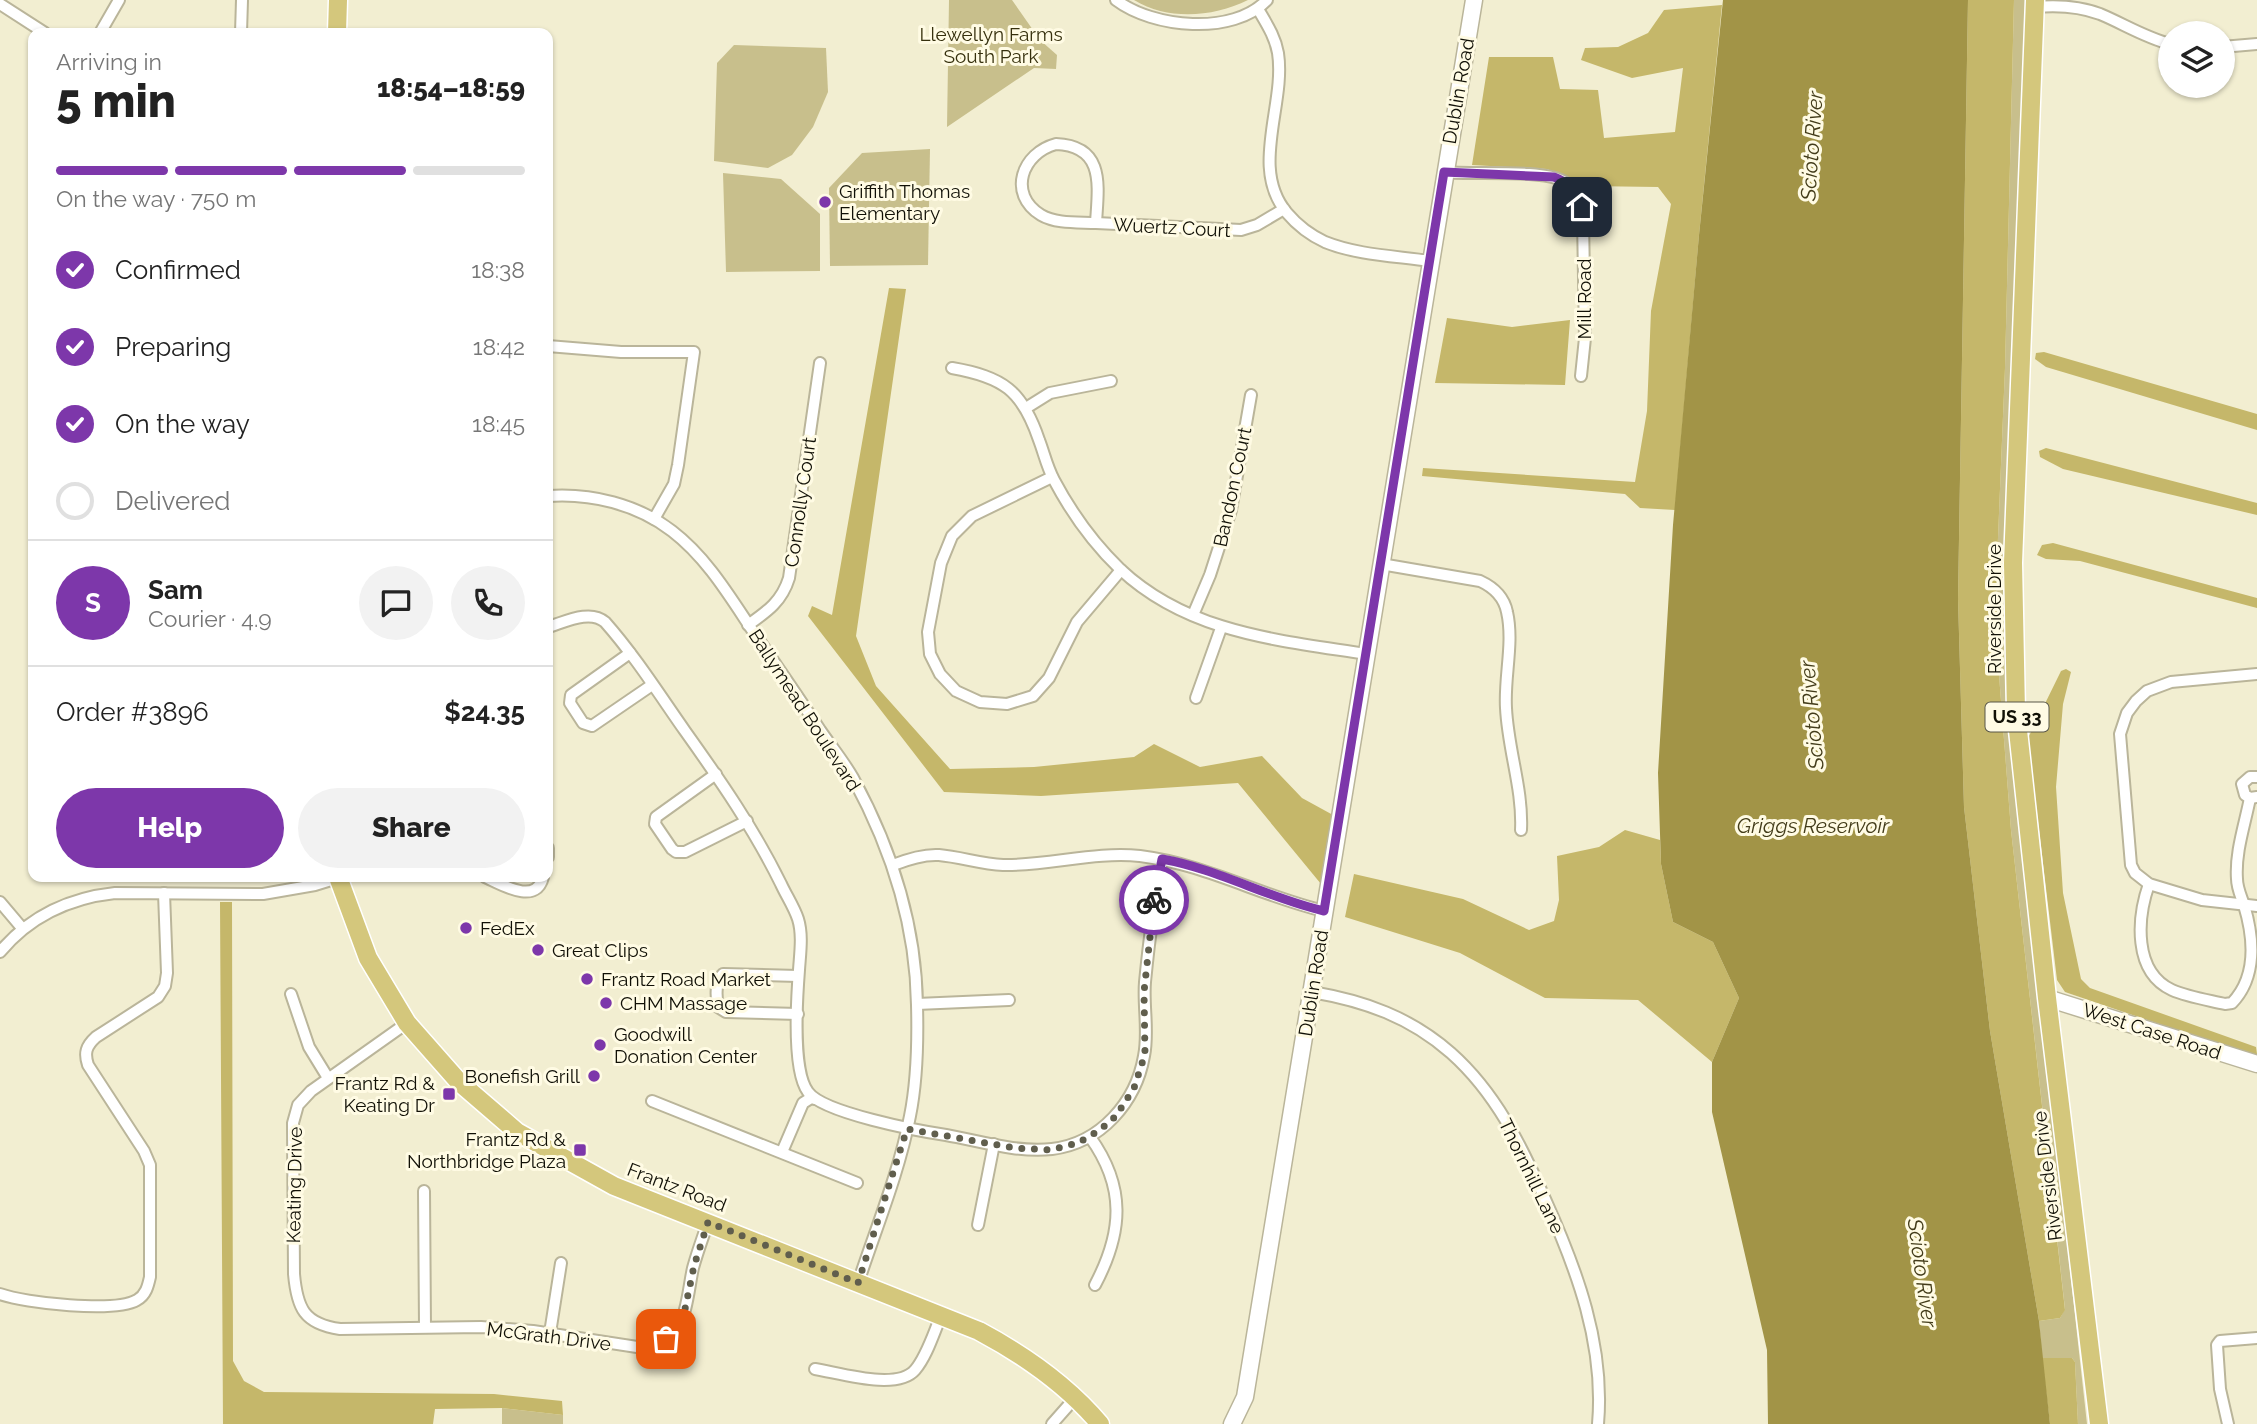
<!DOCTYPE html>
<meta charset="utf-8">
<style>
:root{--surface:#fff;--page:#f2f2f2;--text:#222;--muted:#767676;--line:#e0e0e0;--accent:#7d37aa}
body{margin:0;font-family:Raleway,sans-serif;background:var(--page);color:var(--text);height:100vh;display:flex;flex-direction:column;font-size:26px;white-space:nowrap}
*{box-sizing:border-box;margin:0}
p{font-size:23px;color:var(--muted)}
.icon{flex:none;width:38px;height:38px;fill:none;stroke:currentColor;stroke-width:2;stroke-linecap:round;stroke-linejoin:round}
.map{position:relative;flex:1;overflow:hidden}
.side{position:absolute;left:28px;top:28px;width:525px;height:854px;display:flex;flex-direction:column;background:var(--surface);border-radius:14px;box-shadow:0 2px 5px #0004}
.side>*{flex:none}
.controls{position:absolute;left:2158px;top:21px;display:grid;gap:14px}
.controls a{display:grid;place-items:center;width:77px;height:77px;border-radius:50%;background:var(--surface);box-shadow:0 2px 5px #0004;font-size:35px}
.pin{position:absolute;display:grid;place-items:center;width:60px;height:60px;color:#fff;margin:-30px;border-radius:14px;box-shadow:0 4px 10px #0006}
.courier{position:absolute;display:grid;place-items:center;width:70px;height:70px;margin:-35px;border:5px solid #7d37aa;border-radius:50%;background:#fff;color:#222;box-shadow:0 2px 9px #0007}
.overview em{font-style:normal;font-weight:800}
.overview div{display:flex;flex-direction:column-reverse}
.overview{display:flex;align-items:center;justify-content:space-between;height:119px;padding:0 28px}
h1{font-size:46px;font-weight:800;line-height:52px}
.bar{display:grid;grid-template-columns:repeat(4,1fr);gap:10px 7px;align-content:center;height:84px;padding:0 28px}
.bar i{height:9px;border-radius:5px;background:var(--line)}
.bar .current{background:var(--accent)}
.bar p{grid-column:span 4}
.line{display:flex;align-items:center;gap:18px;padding:0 28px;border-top:2px solid var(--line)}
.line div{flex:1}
.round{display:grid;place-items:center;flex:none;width:74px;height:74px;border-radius:37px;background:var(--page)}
ol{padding:0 28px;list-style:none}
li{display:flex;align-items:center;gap:21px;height:77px}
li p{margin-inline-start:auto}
li .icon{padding:7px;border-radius:50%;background:var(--accent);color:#fff;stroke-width:4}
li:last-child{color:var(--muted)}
li i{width:38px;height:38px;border:4px solid var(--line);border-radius:50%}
.primary-button{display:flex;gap:14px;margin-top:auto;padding:14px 28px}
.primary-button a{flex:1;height:80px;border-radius:42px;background:var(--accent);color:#fff;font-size:28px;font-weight:800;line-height:80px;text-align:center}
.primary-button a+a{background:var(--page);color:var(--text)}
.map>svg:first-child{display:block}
.green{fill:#c8bf8c}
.forest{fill:#c5b76a}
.water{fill:#a29447}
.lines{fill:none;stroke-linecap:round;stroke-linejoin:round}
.minor-casing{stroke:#bab59a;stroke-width:14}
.secondary-casing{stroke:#bab59a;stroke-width:19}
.primary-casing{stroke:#fff;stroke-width:21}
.minor{stroke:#fff;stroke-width:10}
.secondary{stroke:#fff;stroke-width:16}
.primary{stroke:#d4c77c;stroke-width:18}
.done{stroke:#605e4d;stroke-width:7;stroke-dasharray:0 12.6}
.route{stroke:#7d37aa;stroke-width:9}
.poi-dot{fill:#7d37aa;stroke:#fffbe4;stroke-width:2.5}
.labels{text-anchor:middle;stroke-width:6;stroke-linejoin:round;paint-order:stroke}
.shield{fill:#fffbe4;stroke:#585649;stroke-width:2}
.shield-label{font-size:18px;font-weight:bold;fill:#111006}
.park-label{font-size:19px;fill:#36300d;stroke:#fffbe4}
.street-label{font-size:19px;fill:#111006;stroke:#fffbe4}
.poi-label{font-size:19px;fill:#111006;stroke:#fffbe4;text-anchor:start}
.water-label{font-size:21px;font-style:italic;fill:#433c1a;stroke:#fffbe4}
</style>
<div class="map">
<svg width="2257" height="1424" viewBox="0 0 2257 1424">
<rect width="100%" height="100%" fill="#f2eed1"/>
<!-- green -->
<g class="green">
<path d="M 949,0 L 1012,0 L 1040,40 L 1057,55 L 1056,69 L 1034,68 L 947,127 Z"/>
<path d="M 1134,0 L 1248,0 C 1213,17 1169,21 1134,0 Z"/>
<path d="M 2014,0 L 2027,0 L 2007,525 L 2004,640 L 2006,692 L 2087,1424 L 2078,1424 L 2075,1362 L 2072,1358 L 2042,1358 L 2039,1321 L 2060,1318 L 2065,1309 L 2011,830 L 1996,636 L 1996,586 L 2005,368 Z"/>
<path d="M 734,45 L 826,48 L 828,92 L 813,127 L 792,155 L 768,168 L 714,161 L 717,63 Z"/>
<path d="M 930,149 L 928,265 L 830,266 L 829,188 L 862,153 Z"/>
<path d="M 723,173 L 781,179 L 820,214 L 820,271 L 726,272 Z"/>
<path d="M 502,1408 L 563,1415 L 563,1424 L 502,1424 Z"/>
</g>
<!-- forest -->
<g class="forest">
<path d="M 1968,0 L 2014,0 L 2005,368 L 1996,586 L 1996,636 L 2011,830 L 2065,1310 L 2060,1318 L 2039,1321 L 1990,1031 L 1964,807 L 1958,599 Z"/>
<path d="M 1722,5 L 1699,235 L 1675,510 L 1640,508 L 1625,494 L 1422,476 L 1423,468 L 1635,482 L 1647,411 L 1651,311 L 1671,204 L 1658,187 L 1586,186 L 1547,169 L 1472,165 L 1489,57 L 1553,57 L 1560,89 L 1598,90 L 1604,138 L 1675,132 L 1683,68 L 1632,78 L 1581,60 L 1585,48 L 1618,47 L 1648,33 L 1664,10 Z"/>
<path d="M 889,288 L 906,289 L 856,636 L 876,686 L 950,769 L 1034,767 L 1134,757 L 1154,744 L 1200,767 L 1262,756 L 1302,798 L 1333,815 L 1321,884 L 1238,783 L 1041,796 L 944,792 L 808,616 L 812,606 L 832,615 Z"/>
<path d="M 1447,318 L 1512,327 L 1570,320 L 1565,385 L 1435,383 Z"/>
<path d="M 2044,352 L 2257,414 L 2257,430 L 2046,367 L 2035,359 L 2036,353 Z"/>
<path d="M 2046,448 L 2257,503 L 2257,515 L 2063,469 L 2040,457 L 2039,451 Z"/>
<path d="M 2053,543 L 2257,598 L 2257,608 L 2080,561 L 2046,559 L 2037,555 L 2042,545 Z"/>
<path d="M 2066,669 L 2071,672 L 2063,704 L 2056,787 L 2063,893 L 2081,979 L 2090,988 L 2256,1047 L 2257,1054 L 2253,1056 L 2065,992 L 2057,980 L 2028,738 L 2061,671 Z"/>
<path d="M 1625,830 L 1660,840 L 1661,864 L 1673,922 L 1713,942 L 1739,998 L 1712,1062 L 1638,1000 L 1545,998 L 1460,953 L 1345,917 L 1354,874 L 1463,899 L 1529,930 L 1554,921 L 1559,900 L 1557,856 L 1599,847 Z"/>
<path d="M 220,902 L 232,902 L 233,1361 L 244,1381 L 264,1392 L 494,1394 L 562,1401 L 563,1415 L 502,1408 L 435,1409 L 433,1424 L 223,1424 Z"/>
<path d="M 2042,1358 L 2072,1358 L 2075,1362 L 2078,1424 L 2050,1424 Z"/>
</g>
<!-- water -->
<path class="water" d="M 1723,0 L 1968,0 L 1958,599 L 1964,807 L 1990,1031 L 2039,1321 L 2050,1424 L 1768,1424 L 1767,1350 L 1712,1112 L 1712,1062 L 1739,998 L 1713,942 L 1673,922 L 1661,864 L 1658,773 L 1673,525 L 1699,235 Z"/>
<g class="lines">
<defs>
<g id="minor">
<path d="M 1116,0 C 1153,28 1233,36 1267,0"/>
<path d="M 0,4 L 45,33"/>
<path d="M 2035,7 C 2057,5 2079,6 2100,14 C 2124,24 2144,37 2170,44"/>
<path d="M 1258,9 C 1266,23 1275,36 1278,53 C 1286,105 1249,168 1287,213 C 1298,226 1310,235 1325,242 C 1357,255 1396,256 1430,261"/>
<path d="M 100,33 L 119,0"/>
<path d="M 241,33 L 242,0"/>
<path d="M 2222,47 L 2257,44"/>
<path d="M 1056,144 C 1106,146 1098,187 1096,223 C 1079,222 1056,224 1041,215 C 1007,194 1022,153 1056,144 Z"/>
<path d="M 1444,172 C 1473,175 1542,169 1563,181 C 1577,188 1582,203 1583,218 L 1585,338 L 1581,376"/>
<path d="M 1096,223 L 1241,230 L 1257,225 L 1284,209"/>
<path d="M 548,346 L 621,352 L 694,352 L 678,465 L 674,484 L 654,519"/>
<path d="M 952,368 C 1003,377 1022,390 1039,440 C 1044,453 1047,467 1054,480 C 1071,512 1093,543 1120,569 C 1188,633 1278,640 1366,654"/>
<path d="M 1026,408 L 1050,393 L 1111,381"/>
<path d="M 1052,477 L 972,516 L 952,536 L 941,563 L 928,632 L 930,654 L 940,674 L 956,691 L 980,702 L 1007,704 L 1033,696 L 1049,678 L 1077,622 L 1121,570"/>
<path d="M 548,496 C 591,493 637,504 672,531 C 710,560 734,604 761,643 C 781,672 801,701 820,730 C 831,746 844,762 853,778 C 891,848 916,926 917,1005 C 918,1042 917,1081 910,1116 C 899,1173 876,1228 858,1283"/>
<path d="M 1381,564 L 1480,581 C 1493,587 1504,597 1507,612 C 1514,643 1504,677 1506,708 C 1508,750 1523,789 1521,830"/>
<path d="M 1193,615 L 1210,575 L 1231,510 L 1251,395"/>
<path d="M 748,625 C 768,611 782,601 789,578 L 820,363"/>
<path d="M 548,627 C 565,622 590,609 605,622 C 635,656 659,694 685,731 C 720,780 754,829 781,884 C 786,895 794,907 798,919 C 803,935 800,954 799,970 C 797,996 792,1071 808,1092 C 823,1113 919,1131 946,1135 C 980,1141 1017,1153 1052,1149 C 1101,1143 1136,1102 1144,1056 C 1149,1032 1143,1006 1145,982 C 1149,941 1154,901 1162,860"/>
<path d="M 630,653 L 571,695 L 570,703 L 583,723 L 592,726 L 652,685"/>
<path d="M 2257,674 L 2171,682 L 2147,691 L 2136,701 L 2127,713 L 2120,734 L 2131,865 L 2135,873 L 2149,884 L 2202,900 L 2257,906"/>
<path d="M 1196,698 L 1221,628"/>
<path d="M 716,774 L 656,817 L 655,824 L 672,849 L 676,852 L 685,852 L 747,821"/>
<path d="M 2257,797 L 2250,798 L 2245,795 L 2242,784 L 2250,777 L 2257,777"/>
<path d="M 548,848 L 548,857"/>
<path d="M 893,865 C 908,859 923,854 939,855 C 961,857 981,864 1003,865 C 1048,866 1095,851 1140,856 C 1205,864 1261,896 1324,911"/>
<path d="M 485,877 C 501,884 536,906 543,877"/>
<path d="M 2149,884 C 2137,918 2133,972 2172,990 C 2188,997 2208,1000 2225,1004 L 2232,1003 C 2257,977 2254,938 2244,905 C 2241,896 2237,888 2237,879 C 2235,852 2245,824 2250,798"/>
<path d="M 0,902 L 22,928"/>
<path d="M 0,952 C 30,916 69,898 115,893 L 263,894 L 315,885 L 341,877"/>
<path d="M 1312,992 C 1365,1001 1410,1017 1451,1053 C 1496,1093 1521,1145 1545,1199 C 1577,1270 1605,1345 1598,1424"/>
<path d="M 291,994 L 309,1047 L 328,1078"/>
<path d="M 917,1004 L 1009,1000"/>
<path d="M 798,1014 L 726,1012 L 718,1007 C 716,997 715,981 723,974 L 798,976"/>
<path d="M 407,1023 L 311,1091 L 298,1105 L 293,1123 L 294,1274 C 297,1308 304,1324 340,1329 L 481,1327 L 533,1331 L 637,1347 C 652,1346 665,1343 675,1331 C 687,1318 689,1285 693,1268 C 697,1253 703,1237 708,1222"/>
<path d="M 652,1101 L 857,1183"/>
<path d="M 1090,1137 C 1126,1187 1123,1232 1095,1285"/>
<path d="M 782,1152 L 803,1103 L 811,1098 L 815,1099"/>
<path d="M 424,1191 L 425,1327"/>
<path d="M 978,1225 L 994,1144"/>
<path d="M 0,1294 C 25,1303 115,1313 137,1300 C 146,1295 148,1286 150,1277 L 150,1165 L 144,1151 L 88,1065 C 84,1053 86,1046 96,1037 L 158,997 L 165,986 L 167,973 L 164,893"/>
<path d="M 550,1333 L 561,1263"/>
<path d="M 666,1339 L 676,1355"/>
<path d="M 815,1369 C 840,1373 897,1391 915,1370 C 927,1356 934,1332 941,1316"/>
<path d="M 1052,1424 L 1075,1398"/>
<path d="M 2228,1424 L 2220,1389 L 2217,1345 L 2220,1341 L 2257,1338"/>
</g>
<g id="secondary">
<path d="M 2047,998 L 2257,1064"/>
<path d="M 1232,1424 L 1245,1397 L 1253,1348 L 1474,0"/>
</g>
<g id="primary">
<path d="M 2035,0 L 2013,563 L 2016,712 L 2047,998 L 2099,1424"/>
<path d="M 337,33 L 338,0"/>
<path d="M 338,877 L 368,958 L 407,1023 L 459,1082 L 517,1132 L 614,1186 L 979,1331 C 1024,1355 1067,1385 1100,1424"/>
</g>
</defs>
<!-- minor casing -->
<use href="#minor" class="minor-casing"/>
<!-- secondary casing -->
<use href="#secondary" class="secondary-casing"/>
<!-- primary casing -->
<use href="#primary" class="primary-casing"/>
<!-- minor -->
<use href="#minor" class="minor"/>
<!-- secondary -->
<use href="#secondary" class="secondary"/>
<!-- primary -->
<use href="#primary" class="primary"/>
</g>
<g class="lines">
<!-- done -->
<path class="done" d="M 666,1339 L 678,1329 L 684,1314 L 694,1266 L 708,1222 L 858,1283 L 907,1129 L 1015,1148 L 1050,1150 L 1078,1143 L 1100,1130 L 1116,1116 L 1134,1088 L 1145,1054 L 1144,992 L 1154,900"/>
<!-- route -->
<path class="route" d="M 1154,900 L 1162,859 C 1218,869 1268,898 1324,911 L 1444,172 L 1554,177 C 1570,183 1576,192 1582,207"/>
</g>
<!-- markers -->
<g class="poi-dot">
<circle cx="825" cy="202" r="7"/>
<circle cx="466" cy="928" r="7"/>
<circle cx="538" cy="950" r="7"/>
<circle cx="587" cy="979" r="7"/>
<circle cx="606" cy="1003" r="7"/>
<circle cx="600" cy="1045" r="7"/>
<circle cx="594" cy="1076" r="7"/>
<rect x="442" y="1087" width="14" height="14" rx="3.5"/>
<rect x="573" y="1143" width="14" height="14" rx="3.5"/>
</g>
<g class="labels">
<!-- shield labels -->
<rect class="shield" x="1985.5" y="702.5" width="63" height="29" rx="5"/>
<g class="shield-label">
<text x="2017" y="723">US 33</text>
</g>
<!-- park labels -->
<g class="park-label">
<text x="991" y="41">Llewellyn Farms<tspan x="991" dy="22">South Park</tspan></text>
</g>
<!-- street labels -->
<g class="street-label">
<text transform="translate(1458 91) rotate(-80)" y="7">Dublin Road</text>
<text transform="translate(1172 227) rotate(3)" y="7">Wuertz Court</text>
<text transform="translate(1584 299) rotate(-90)" y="7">Mill Road</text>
<text transform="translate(1232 487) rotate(-78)" y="7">Bandon Court</text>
<text transform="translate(800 502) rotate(-82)" y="7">Connolly Court</text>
<text transform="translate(1994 609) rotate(-90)" y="7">Riverside Drive</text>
<text transform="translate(805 710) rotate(57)" y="7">Ballymead Boulevard</text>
<text transform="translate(1313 983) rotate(-81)" y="7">Dublin Road</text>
<text transform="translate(2152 1031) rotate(18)" y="7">West Case Road</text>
<text transform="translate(1532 1176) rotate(64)" y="7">Thornhill Lane</text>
<text transform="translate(2047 1176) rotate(-97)" y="7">Riverside Drive</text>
<text transform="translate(294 1185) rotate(-89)" y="7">Keating Drive</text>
<text transform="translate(677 1187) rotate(21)" y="7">Frantz Road</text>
<text transform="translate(549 1336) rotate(7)" y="7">McGrath Drive</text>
</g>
<!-- poi labels -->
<g class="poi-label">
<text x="839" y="198">Griffith Thomas<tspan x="839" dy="22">Elementary</tspan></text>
<text x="480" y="935">FedEx</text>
<text x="552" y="957">Great Clips</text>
<text x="601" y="986">Frantz Road Market</text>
<text x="620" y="1010">CHM Massage</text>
<text x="614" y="1041">Goodwill<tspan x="614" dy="22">Donation Center</tspan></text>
<text x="580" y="1083" text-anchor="end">Bonefish Grill</text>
<text x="435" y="1090" text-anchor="end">Frantz Rd &amp;<tspan x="435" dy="22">Keating Dr</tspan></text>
<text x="566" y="1146" text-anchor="end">Frantz Rd &amp;<tspan x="566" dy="22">Northbridge Plaza</tspan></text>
</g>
<!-- water labels -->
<g class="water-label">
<text transform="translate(1812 146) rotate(-86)" y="7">Scioto River</text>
<text transform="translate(1812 715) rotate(-95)" y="7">Scioto River</text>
<text x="1813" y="833">Griggs Reservoir</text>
<text transform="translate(1922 1273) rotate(82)" y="7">Scioto River</text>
</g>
</g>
</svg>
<div class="controls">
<a><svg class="icon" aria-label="layers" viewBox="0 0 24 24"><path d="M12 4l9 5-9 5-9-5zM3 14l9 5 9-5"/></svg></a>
</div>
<div class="pin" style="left:666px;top:1339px;background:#ea580c"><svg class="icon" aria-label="bag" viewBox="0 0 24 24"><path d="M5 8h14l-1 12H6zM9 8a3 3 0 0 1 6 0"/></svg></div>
<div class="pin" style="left:1582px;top:207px;background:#1f2937"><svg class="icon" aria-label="home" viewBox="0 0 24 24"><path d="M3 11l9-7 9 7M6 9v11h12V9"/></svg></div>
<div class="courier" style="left:1154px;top:900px"><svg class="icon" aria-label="bike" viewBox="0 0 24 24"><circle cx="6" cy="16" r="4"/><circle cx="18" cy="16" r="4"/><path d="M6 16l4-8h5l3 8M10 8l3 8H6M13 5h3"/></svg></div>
<section class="side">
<div class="overview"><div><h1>5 min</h1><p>Arriving in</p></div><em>18:54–18:59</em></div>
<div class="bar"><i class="current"></i><i class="current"></i><i class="current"></i><i></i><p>On the way · 750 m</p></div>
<ol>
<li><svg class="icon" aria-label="check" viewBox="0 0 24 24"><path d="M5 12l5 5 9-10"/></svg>Confirmed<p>18:38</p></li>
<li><svg class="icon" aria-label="check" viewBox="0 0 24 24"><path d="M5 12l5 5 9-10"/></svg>Preparing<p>18:42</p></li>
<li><svg class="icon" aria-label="check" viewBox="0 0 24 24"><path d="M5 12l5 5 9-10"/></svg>On the way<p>18:45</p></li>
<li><i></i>Delivered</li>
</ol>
<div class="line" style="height:126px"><b class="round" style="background:var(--accent);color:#fff">S</b><div><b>Sam</b><p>Courier · 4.9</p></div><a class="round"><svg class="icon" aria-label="chat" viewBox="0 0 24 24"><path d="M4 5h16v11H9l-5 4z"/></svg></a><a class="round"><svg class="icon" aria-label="phone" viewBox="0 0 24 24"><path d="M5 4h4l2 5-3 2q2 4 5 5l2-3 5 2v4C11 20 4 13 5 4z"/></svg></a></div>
<div class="line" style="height:91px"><div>Order #3896</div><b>$24.35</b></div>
<div class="primary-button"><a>Help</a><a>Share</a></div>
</section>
</div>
